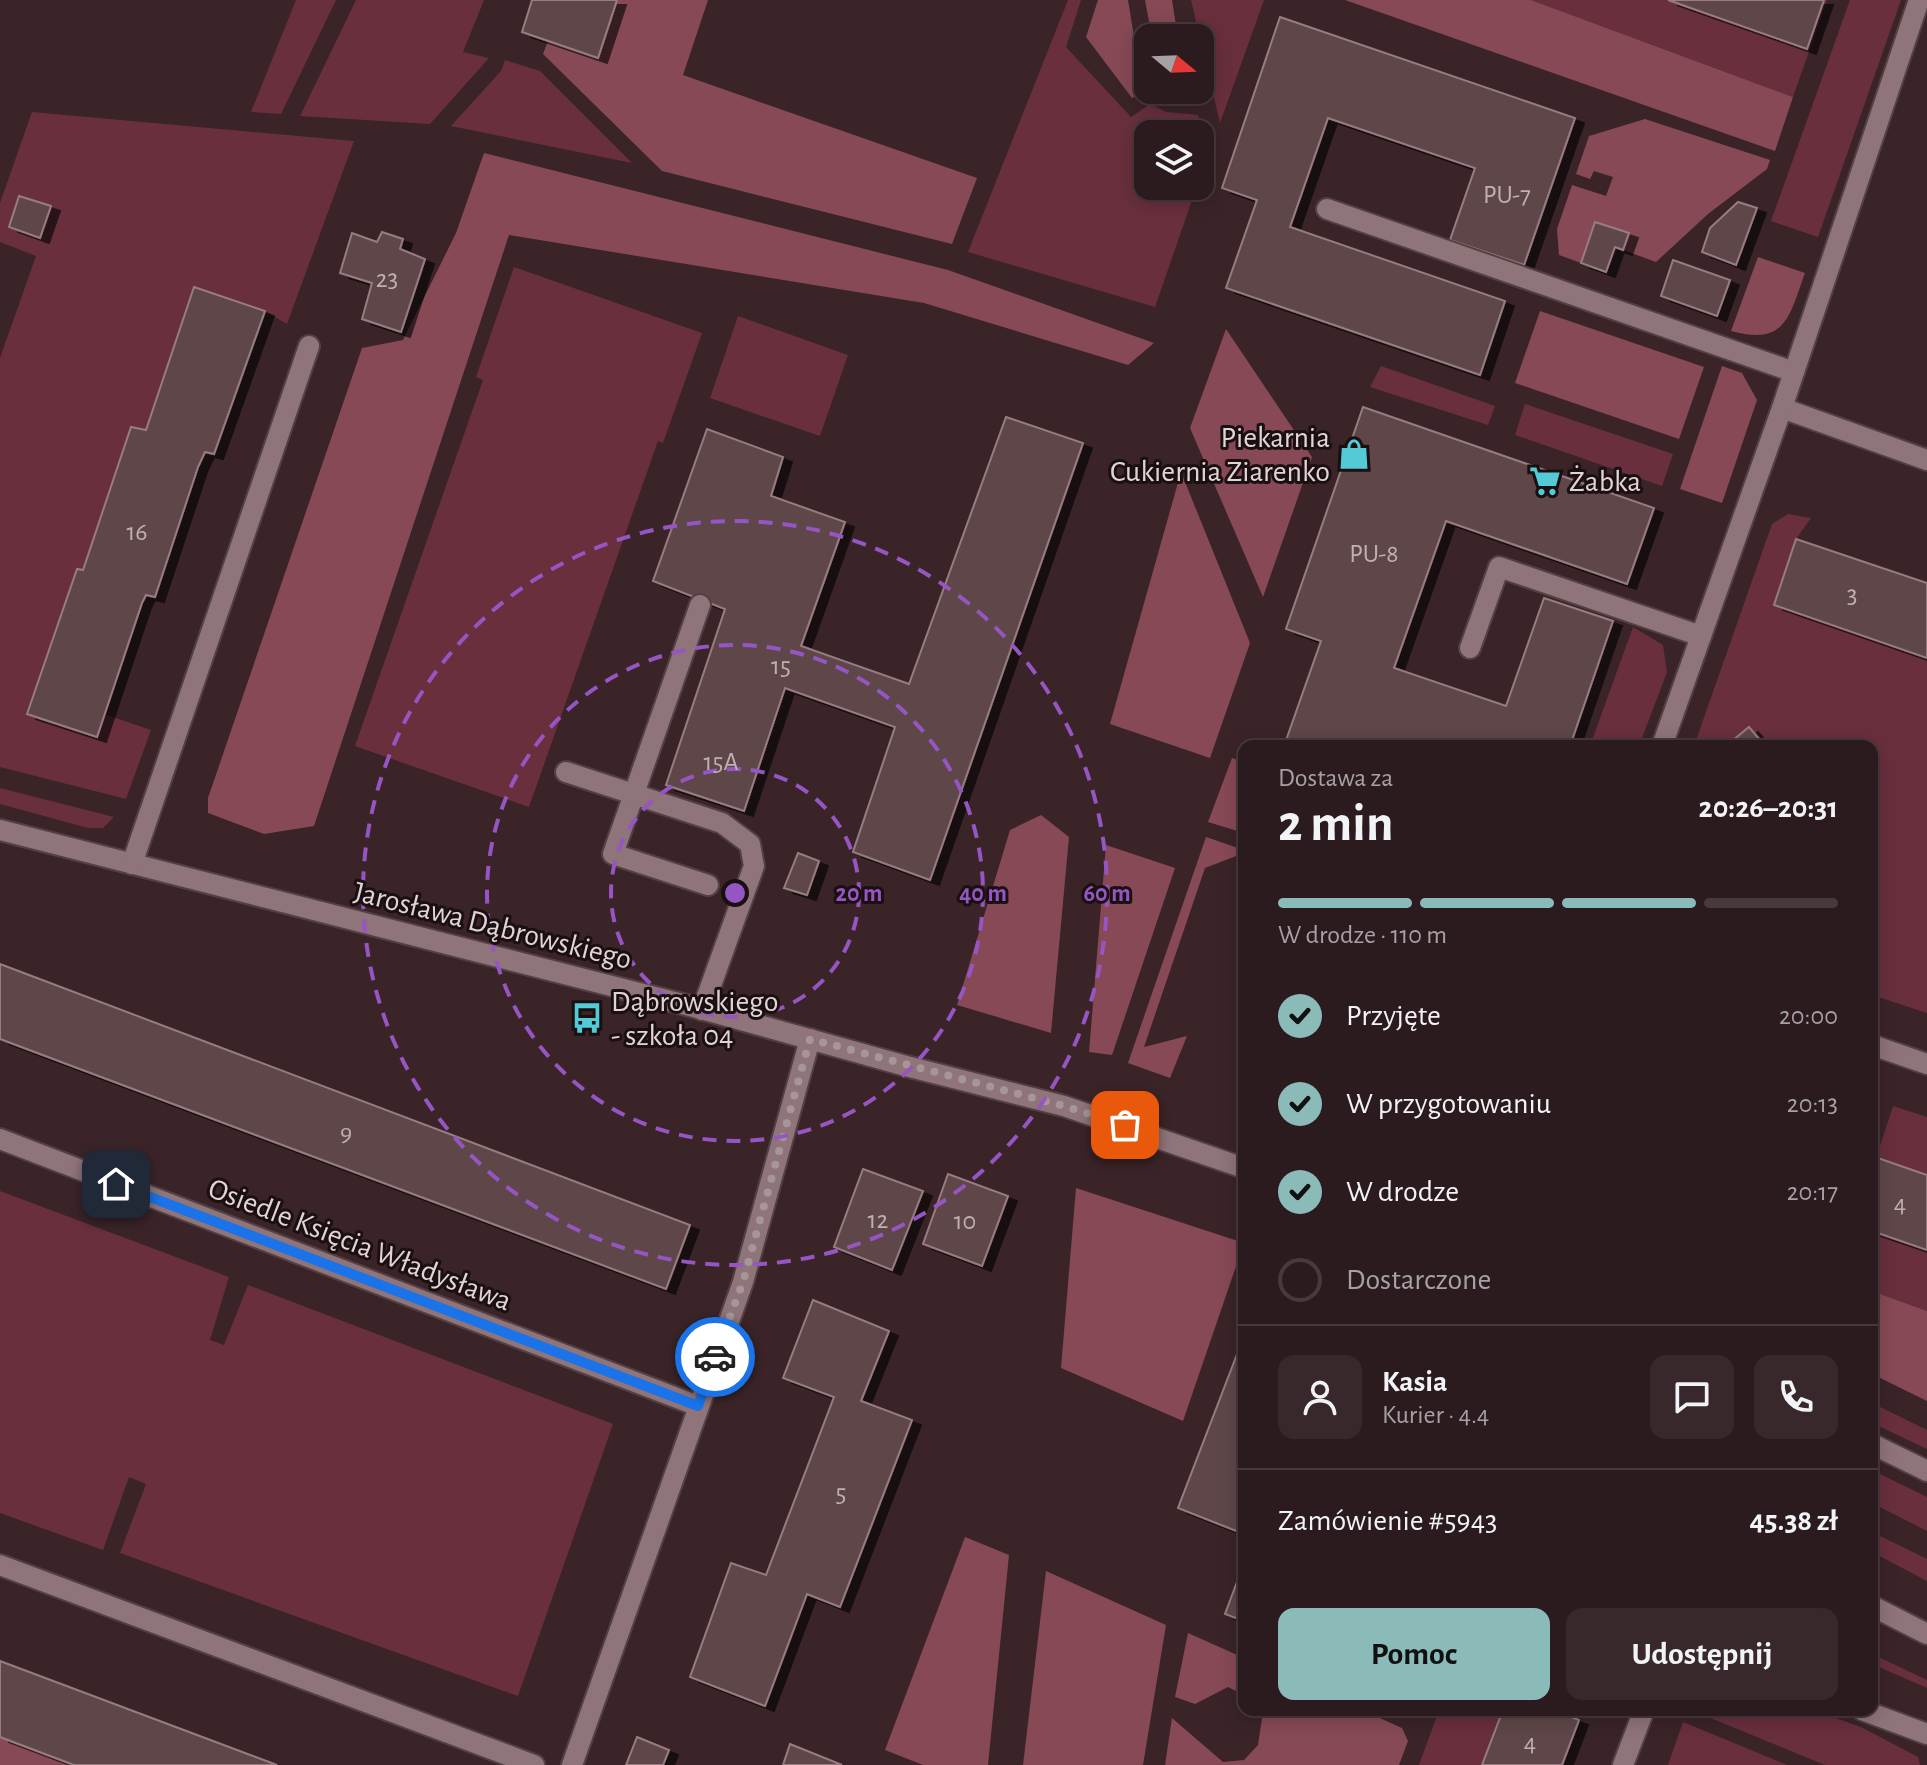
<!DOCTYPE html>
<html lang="pl">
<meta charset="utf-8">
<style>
:root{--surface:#2c1b1e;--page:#38282b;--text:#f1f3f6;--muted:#a6a1a4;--line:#48393c;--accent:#8bbbb9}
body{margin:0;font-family:"Alegreya Sans",sans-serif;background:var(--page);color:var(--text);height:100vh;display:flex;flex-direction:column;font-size:30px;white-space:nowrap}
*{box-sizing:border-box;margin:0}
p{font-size:26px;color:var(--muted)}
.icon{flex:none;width:44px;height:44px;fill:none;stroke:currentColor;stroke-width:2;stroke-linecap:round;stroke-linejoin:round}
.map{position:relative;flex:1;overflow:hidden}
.panel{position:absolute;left:1238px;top:740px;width:640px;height:976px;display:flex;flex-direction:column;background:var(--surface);border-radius:16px;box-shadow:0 4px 20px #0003,0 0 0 2px var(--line)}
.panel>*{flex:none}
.needle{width:52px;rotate:109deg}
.tools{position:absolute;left:1134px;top:24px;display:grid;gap:16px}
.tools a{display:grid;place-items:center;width:80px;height:80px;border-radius:16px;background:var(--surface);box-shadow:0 4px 20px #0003,0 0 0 2px var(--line);font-size:40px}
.pin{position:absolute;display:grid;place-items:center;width:68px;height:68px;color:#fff;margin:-34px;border-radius:16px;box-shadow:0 4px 12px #0006}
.courier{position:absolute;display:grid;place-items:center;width:80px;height:80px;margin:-40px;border:6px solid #1a73e8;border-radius:50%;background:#fff;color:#222;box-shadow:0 2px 10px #0007}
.head em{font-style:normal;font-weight:700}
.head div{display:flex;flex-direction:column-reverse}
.head{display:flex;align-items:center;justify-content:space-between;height:136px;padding:0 40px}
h1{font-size:52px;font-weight:700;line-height:60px}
.bar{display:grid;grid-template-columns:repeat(4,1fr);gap:12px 8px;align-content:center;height:96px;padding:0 40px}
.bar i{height:10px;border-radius:6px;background:var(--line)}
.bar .current{background:var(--accent)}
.bar p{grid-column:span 4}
.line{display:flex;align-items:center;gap:20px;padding:0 40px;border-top:2px solid var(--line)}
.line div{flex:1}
.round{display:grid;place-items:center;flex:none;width:84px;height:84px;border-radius:16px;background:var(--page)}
ol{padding:0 40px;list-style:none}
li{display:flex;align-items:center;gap:24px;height:88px}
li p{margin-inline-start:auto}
li .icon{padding:8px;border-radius:50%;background:var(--accent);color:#111;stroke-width:4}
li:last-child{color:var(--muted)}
li i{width:44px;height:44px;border:4px solid var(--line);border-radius:50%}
.action{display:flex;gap:16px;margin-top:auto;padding:16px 40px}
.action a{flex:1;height:92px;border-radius:16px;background:var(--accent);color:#111;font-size:32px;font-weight:700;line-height:92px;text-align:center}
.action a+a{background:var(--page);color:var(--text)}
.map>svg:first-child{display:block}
.green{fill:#692f3d}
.forest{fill:#874956}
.building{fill:#5e464a;stroke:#977c81;stroke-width:2;filter:url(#shadow)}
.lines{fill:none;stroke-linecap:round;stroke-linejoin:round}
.minor-casing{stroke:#524044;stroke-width:24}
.minor{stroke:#8f7479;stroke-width:20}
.done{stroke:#a79698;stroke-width:8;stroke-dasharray:0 14.4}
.route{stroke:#1a73e8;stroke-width:10}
.ring{fill:none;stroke:#9556c4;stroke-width:4;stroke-dasharray:14 10}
.labels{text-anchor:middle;stroke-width:6;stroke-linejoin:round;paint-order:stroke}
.number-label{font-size:26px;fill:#c1b0b2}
.poi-label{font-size:30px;fill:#e2d3d5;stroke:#1a1012;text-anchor:start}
.street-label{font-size:30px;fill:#e2d3d5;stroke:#1a1012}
.centre{fill:#9556c4;stroke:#1a1012;stroke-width:4}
.ring-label{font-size:24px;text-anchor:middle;font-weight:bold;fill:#9556c4;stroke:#1a1012;stroke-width:6;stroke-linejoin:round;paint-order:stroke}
</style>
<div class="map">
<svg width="1927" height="1765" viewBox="0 0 1927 1765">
<defs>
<filter id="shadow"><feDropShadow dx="9" dy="5" stdDeviation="0" flood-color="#0009"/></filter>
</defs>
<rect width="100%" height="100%" fill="#3a2428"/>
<!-- green -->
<g class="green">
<path d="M 296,0 L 336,0 L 281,114 L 251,112 Z"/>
<path d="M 356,0 L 484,0 L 463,52 L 489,58 L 430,124 L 300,116 Z"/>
<path d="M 1068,0 L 1081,0 L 1066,47 L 1131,117 L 1150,104 L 1166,112 L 1198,115 L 1208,152 L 1200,176 L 1200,134 L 1148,134 L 1148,186 L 1197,186 L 1155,307 L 968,252 Z"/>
<path d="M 1191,0 L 1264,0 L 1220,123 Z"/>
<path d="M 1531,0 L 1827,0 L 1793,97 Z"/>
<path d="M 1850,0 L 1901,0 L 1818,237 L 1771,221 Z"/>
<path d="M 505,60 L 540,71 L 632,163 L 451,126 L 501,71 Z"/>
<path d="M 32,112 L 354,141 L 287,324 L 265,311 L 194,288 L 146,430 L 131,427 L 83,570 L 76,569 L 27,714 L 96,737 L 104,714 L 151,730 L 126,799 L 0,767 L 0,358 L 36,256 L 0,242 L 0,203 Z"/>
<path d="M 514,267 L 702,333 L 663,443 L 658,441 L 529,807 L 355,746 L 483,380 L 476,377 Z"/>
<path d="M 738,316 L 848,355 L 820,436 L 710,398 Z"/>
<path d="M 1381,366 L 1495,406 L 1488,425 L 1370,387 Z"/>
<path d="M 1525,404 L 1673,454 L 1662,486 L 1515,435 Z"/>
<path d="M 1788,514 L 1811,518 L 1796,539 L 1774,605 L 1927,658 L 1927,1013 L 1872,995 L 1872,746 L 1694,746 L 1772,524 Z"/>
<path d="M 1633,627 L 1663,645 L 1667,672 L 1639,746 L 1590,746 Z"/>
<path d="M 0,788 L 114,817 L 103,828 L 88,828 L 0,804 Z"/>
<path d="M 1893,1106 L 1927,1117 L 1927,1175 L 1876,1158 Z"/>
<path d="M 0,1191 L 229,1277 L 210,1340 L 224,1345 L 248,1285 L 613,1424 L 518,1696 L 120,1553 L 146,1484 L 129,1477 L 103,1550 L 0,1513 Z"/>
<path d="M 1872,1231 L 1927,1250 L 1927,1311 L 1872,1291 Z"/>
<path d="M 1872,1403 L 1927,1430 L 1927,1449 L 1872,1423 Z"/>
<path d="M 1872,1470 L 1927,1497 L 1927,1531 L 1872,1503 Z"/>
<path d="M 1872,1532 L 1927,1559 L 1927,1581 L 1872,1552 Z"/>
<path d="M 1872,1654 L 1927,1680 L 1927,1688 L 1872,1664 Z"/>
<path d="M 1439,1710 L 1503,1710 L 1482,1765 L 1419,1765 Z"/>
<path d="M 1691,1710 L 1813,1710 L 1861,1727 L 1918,1757 L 1920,1765 L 1825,1765 Z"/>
<path d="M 1683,1722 L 1787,1765 L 1668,1765 Z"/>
</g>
<!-- forest -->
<g class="forest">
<path d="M 617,0 L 708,0 L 683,75 L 977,178 L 952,244 L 662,171 L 543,54 L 548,41 L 598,57 Z"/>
<path d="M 1098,0 L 1128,0 L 1143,92 L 1132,98 L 1086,37 Z"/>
<path d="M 1145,0 L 1172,0 L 1178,38 L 1152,38 Z"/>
<path d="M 1345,0 L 1531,0 L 1793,97 L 1775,151 Z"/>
<path d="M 1645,119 L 1770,160 L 1767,169 L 1708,214 L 1656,262 L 1623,250 L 1628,233 L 1596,222 L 1581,263 L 1559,255 L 1557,229 L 1572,185 L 1606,196 L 1613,177 L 1594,171 L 1590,179 L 1576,174 L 1589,136 Z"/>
<path d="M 484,153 L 948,270 L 1154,343 L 1128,365 L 924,303 L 509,235 L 314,826 L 264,834 L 208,813 L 208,798 L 362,348 L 403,340 L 456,233 Z"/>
<path d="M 1758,257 L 1805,273 C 1789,317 1786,346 1731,331 Z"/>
<path d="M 1540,311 L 1704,367 L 1679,439 L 1515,383 Z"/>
<path d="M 1226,329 L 1312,457 L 1263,597 L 1190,428 Z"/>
<path d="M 1722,366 L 1742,373 L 1757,400 L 1722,503 L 1680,489 Z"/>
<path d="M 1181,472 L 1250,643 L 1210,758 L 1110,724 Z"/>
<path d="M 1232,758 L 1244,762 L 1244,833 L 1208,822 Z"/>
<path d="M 1041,815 L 1069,837 L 1051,1033 L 957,1005 L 1010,830 Z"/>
<path d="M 1206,837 L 1244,850 L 1244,853 L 1205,868 L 1144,1047 L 1187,1036 L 1170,1078 L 1128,1063 Z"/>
<path d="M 1106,845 L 1175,868 L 1112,1055 L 1089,1052 Z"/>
<path d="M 1076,1188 L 1244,1243 L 1183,1421 L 1061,1368 Z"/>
<path d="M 1872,1291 L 1927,1311 L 1927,1401 L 1872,1374 Z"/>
<path d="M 965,1537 L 1009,1555 L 988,1765 L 923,1765 L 885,1750 Z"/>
<path d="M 1046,1571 L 1166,1625 L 1143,1765 L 1023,1765 Z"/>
<path d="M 1188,1633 L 1244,1658 L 1244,1695 L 1228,1687 L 1195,1704 L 1175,1697 Z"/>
<path d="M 1256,1710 L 1362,1710 L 1402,1728 L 1408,1741 L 1399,1765 L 1165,1765 L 1172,1718 L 1223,1762 L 1244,1760 L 1258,1745 L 1262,1718 Z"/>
<path d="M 0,1737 L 74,1765 L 0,1765 Z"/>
</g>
<!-- building -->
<g class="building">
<path d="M 532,0 L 617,0 L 598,58 L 522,32 Z"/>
<path d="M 1668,0 L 1824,0 L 1807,49 Z"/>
<path d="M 1280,17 L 1575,118 L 1524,265 L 1450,240 L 1475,168 L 1328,118 L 1290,227 L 1505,301 L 1480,375 L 1226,288 L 1257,200 L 1222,188 Z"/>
<path d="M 19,196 L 51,206 L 40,238 L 9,227 Z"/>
<path d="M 1738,202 L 1757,208 L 1736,265 L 1702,252 L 1710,228 Z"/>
<path d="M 1595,222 L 1629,233 L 1623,250 L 1615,247 L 1606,272 L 1581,263 Z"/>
<path d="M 382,232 L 403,239 L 400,249 L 425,259 L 401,332 L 362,319 L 372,283 L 340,273 L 352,233 L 377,242 Z"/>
<path d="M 1673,260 L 1730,280 L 1717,316 L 1661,296 Z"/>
<path d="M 194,287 L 265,311 L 214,454 L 205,452 L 198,467 L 155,597 L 146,595 L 142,603 L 97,737 L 27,714 L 77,569 L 83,570 L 131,427 L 146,430 Z"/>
<path d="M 1363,407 L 1654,508 L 1627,584 L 1446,521 L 1394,668 L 1506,706 L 1544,598 L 1613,621 L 1570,746 L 1284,746 L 1321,641 L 1286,629 Z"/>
<path d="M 1006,417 L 1083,443 L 930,880 L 853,852 L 895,727 L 785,688 L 744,811 L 666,785 L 725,609 L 653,581 L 707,429 L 783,457 L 771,496 L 845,522 L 801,646 L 909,684 Z"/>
<path d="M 1796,539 L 1927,583 L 1927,658 L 1774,605 Z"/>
<path d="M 1749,727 L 1765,746 L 1726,746 Z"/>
<path d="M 798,853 L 819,861 L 807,895 L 784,888 Z"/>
<path d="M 0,964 L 690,1225 L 666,1289 L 0,1039 Z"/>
<path d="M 1872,1156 L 1927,1175 L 1927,1250 L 1872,1231 Z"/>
<path d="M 863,1169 L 923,1191 L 892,1270 L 834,1247 Z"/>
<path d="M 948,1174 L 1008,1196 L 982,1266 L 923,1244 Z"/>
<path d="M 813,1300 L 889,1331 L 861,1401 L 912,1420 L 840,1607 L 807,1594 L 765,1706 L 690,1677 L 731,1563 L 766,1575 L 834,1397 L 783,1378 Z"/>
<path d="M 1244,1336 L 1244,1534 L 1178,1508 Z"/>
<path d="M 1244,1563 L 1244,1621 L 1225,1614 Z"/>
<path d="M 0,1661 L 277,1765 L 74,1765 L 0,1737 Z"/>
<path d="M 1503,1710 L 1553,1710 L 1579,1720 L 1562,1765 L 1482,1765 Z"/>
<path d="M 637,1737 L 669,1750 L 663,1765 L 626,1765 Z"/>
<path d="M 790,1744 L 842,1765 L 783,1765 Z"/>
</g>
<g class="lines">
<defs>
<g id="minor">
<path d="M 1327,209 L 1794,372"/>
<path d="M 1782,408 L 1927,460"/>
<path d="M 700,605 L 613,854 L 708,885"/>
<path d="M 1470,648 L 1499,567 L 1701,636"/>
<path d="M 1662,746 L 1782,408 L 1919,0"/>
<path d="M 566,772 L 722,823 L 750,844 L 754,866 L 702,1010"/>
<path d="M 0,830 L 694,1007 L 906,1066 L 1064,1106 L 1244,1168"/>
<path d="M 132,864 L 309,346"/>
<path d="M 1872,1045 L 1927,1064"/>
<path d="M 0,1139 L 698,1406"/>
<path d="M 1872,1444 L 1927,1471"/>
<path d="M 0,1565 L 534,1765"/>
<path d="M 1872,1606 L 1927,1634"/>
<path d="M 1862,1710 L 1927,1734"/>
<path d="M 572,1765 L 743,1282 L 810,1039"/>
<path d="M 1623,1765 L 1644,1710"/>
</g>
</defs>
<!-- minor casing -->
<use href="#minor" class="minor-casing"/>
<!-- minor -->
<use href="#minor" class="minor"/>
</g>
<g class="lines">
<!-- done -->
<path class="done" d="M 715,1357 L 743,1282 L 810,1039 L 1064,1106 L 1125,1125"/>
<!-- route -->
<path class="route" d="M 116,1184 L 698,1406 L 715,1357"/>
</g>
<!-- distance rings -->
<g class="ring">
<circle cx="735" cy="893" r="124"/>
<circle cx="735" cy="893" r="248"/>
<circle cx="735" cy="893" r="372"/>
</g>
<!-- icons -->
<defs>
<symbol id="shop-bare" viewBox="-9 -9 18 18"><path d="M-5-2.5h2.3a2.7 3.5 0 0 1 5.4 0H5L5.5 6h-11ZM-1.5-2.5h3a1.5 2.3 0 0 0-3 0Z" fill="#52cbd7" stroke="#1a1012" stroke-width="2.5" paint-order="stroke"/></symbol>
<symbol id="supermarket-bare" viewBox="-9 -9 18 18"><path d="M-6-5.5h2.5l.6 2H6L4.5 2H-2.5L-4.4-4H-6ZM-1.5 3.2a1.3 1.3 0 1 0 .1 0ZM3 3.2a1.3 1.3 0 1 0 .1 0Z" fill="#52cbd7" stroke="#1a1012" stroke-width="2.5" paint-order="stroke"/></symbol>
<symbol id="bus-bare" viewBox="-9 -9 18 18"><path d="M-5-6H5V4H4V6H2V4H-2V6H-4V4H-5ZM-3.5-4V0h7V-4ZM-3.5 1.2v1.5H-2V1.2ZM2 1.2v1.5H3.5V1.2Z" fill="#52cbd7" stroke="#1a1012" stroke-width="2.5" paint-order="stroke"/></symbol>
</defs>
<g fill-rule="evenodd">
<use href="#shop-bare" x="1332" y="432" width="44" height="44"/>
<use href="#supermarket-bare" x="1523" y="459" width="44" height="44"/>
<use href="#bus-bare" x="565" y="996" width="44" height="44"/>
</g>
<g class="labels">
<!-- number labels -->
<g class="number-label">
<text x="1507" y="203">PU-7</text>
<text x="387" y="287">23</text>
<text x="137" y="540">16</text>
<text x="1374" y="562">PU-8</text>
<text x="1852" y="603">3</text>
<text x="781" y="674">15</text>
<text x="721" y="770">15A</text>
<text x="346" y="1141">9</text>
<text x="1900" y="1212">4</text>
<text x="878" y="1228">12</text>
<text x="965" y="1229">10</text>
<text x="841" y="1501">5</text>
<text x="1530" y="1751">4</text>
</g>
<!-- poi labels -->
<g class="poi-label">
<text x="1330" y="447" text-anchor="end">Piekarnia<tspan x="1330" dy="34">Cukiernia Ziarenko</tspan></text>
<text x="1569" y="491">Żabka</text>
<text x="611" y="1011">Dąbrowskiego<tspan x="611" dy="34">- szkoła 04</tspan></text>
</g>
<!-- street labels -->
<g class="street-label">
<text transform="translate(493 925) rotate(14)" y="10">Jarosława Dąbrowskiego</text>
<text transform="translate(360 1244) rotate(21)" y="10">Osiedle Księcia Władysława</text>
</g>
</g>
<circle cx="735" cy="893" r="12" class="centre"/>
<g class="ring-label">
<text x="859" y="901">20 m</text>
<text x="983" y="901">40 m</text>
<text x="1107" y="901">60 m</text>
</g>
</svg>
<div class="tools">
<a><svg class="needle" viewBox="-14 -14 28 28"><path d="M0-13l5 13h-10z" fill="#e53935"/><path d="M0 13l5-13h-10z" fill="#a6a1a4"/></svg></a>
<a><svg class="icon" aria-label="layers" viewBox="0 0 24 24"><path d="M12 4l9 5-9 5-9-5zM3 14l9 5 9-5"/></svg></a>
</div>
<div class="pin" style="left:1125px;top:1125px;background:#ea580c"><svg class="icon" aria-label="bag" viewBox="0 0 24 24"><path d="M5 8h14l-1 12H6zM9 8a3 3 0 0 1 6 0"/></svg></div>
<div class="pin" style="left:116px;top:1184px;background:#1f2937"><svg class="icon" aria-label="home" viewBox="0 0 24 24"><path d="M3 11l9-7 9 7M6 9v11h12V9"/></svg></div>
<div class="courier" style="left:715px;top:1357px"><svg class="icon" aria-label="car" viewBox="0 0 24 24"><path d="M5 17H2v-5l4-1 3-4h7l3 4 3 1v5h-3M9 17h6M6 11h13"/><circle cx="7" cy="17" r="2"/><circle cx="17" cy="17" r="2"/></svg></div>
<section class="panel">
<div class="head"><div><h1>2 min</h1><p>Dostawa za</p></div><em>20:26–20:31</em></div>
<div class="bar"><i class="current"></i><i class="current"></i><i class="current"></i><i></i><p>W drodze · 110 m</p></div>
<ol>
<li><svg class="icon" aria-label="check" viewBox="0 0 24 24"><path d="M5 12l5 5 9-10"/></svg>Przyjęte<p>20:00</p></li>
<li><svg class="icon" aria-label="check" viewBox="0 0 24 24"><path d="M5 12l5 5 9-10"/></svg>W przygotowaniu<p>20:13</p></li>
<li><svg class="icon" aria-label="check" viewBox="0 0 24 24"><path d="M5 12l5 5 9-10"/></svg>W drodze<p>20:17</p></li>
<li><i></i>Dostarczone</li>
</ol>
<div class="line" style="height:144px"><a class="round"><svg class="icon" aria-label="person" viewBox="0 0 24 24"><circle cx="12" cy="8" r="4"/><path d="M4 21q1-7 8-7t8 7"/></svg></a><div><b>Kasia</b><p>Kurier · 4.4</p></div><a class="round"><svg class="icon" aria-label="chat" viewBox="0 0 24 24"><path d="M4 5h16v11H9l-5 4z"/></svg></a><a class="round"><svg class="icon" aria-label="phone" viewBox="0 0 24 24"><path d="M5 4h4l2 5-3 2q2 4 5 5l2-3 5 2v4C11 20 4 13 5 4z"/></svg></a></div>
<div class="line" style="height:104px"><div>Zamówienie #5943</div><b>45.38 zł</b></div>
<div class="action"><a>Pomoc</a><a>Udostępnij</a></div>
</section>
</div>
